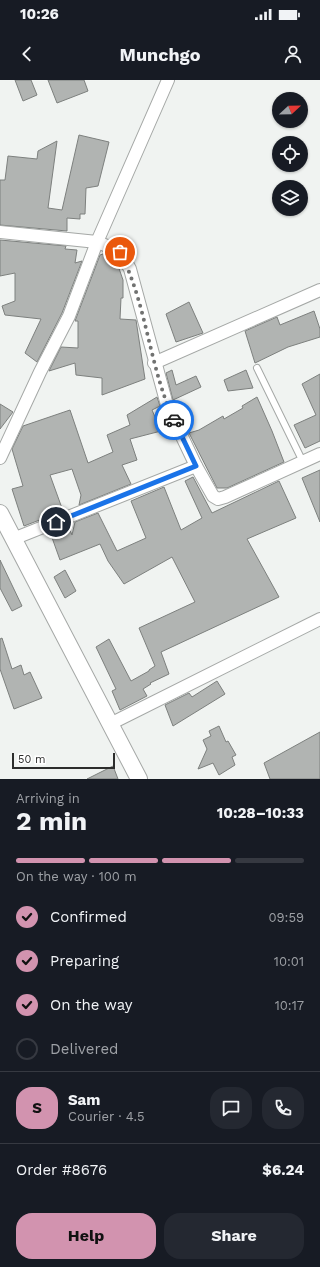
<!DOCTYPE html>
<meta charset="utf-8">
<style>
:root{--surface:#171b24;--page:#242831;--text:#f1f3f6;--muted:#9ea1a6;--line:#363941;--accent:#d293af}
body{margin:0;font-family:"Work Sans",sans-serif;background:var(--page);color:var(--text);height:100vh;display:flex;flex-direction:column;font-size:15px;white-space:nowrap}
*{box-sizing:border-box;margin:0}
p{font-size:13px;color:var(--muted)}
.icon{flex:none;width:22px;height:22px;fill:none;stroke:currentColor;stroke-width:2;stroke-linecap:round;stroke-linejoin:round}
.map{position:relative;height:699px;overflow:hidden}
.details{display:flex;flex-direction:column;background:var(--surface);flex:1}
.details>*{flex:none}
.needle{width:26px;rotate:68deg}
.tools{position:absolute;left:272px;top:12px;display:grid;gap:8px}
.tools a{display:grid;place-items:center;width:36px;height:36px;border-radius:50%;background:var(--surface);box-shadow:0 1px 3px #0004;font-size:20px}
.scale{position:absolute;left:12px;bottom:10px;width:103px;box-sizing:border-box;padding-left:4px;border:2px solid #2c2d2c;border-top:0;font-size:11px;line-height:14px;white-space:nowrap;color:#2c2d2c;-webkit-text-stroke:3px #fff;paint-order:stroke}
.pin{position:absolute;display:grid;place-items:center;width:34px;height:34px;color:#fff;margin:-17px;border:2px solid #fff;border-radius:50%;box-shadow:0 1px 4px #0007}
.courier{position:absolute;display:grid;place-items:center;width:40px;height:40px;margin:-20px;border:3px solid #1a73e8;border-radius:50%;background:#fff;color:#222;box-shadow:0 1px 5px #0007}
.overview em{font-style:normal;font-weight:700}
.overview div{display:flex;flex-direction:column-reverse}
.overview{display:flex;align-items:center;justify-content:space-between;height:68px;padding:0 16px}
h1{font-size:26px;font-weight:700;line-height:30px}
.bar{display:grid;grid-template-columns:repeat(4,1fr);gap:6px 4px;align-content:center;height:48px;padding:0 16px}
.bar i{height:5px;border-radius:3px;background:var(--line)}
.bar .active{background:var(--accent)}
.bar p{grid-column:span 4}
.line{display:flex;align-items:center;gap:10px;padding:0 16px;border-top:1px solid var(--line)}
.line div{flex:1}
.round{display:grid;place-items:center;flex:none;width:42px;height:42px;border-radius:16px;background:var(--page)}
ol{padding:0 16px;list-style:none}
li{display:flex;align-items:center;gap:12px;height:44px}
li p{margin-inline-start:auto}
li .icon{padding:4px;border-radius:50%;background:var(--accent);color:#111;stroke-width:4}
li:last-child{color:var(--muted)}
li i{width:22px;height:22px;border:2px solid var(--line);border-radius:50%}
.action{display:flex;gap:8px;margin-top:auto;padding:8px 16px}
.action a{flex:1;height:46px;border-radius:16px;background:var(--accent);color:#111;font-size:16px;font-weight:700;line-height:46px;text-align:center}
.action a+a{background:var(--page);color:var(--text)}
.status{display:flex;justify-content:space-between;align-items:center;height:28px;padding:0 20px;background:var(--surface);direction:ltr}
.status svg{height:11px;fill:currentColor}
header{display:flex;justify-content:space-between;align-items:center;height:52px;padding:0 16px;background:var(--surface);font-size:18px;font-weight:700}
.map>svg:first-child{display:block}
.building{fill:#b1b4b2;stroke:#7d807e}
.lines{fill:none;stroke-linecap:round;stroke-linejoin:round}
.service-casing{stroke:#a5a8a6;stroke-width:8}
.minor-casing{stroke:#a5a8a6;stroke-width:14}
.secondary-casing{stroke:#a5a8a6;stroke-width:18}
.service{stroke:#fff;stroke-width:6}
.minor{stroke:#fff;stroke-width:12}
.secondary{stroke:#fff;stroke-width:16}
.done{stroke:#717271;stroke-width:4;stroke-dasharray:0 7.2}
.route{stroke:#1a73e8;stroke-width:5}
</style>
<div class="status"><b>10:26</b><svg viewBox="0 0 49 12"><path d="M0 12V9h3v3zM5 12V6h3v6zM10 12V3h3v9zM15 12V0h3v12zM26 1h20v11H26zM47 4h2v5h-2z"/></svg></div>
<header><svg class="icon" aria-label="back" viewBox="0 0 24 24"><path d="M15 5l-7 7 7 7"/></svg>Munchgo<svg class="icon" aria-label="person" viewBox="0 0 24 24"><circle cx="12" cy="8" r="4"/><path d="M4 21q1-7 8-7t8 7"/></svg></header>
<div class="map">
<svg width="320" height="699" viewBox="0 0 320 699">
<rect width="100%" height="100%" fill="#f0f3f1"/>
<!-- building -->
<g class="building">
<path d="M 15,0 L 31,0 L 37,15 L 23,21 Z"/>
<path d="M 48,0 L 84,0 L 88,11 L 57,23 Z"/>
<path d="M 79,55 L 109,62 L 98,106 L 86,108 L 85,134 L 80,134 L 80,139 L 67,138 L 67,151 L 0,145 L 0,100 L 5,100 L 8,76 L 37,79 L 38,71 L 57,61 L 48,128 L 62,130 Z"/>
<path d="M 0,160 L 66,166 L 65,169 L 77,170 L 75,183 L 82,181 L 62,233 L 37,282 L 25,273 L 41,239 L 5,235 L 2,226 L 15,221 L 15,193 L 0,196 Z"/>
<path d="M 106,173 L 115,177 L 123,200 L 123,218 L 121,218 L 120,239 L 136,240 L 145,299 L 102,315 L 102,298 L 76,295 L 75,283 L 49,291 L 61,267 L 78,268 L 78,241 L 75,241 L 100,175 Z"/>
<path d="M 189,222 L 203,253 L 176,262 L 166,234 Z"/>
<path d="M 314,231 L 320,249 L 320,257 L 288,267 L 255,283 L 245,251 L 277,237 L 280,245 Z"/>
<path d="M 172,290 L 176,305 L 196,296 L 201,307 L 173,320 L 166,293 Z"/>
<path d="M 246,290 L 253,308 L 228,311 L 224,300 Z"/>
<path d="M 320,294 L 320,361 L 305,368 L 294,345 L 316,335 L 302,304 Z"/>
<path d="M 157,317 L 160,326 L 152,330 L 161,351 L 130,359 L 137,380 L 122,385 L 131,404 L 79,425 L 81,415 L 72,389 L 50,395 L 63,431 L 24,446 L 12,409 L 23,406 L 12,369 L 23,346 L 70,330 L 88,383 L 113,372 L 107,355 L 130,345 L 127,335 Z"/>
<path d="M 257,317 L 272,351 L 284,382 L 227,408 L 217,408 L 189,353 L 199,350 L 223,336 L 224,339 L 243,328 L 242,326 Z"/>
<path d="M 0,324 L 13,332 L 0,349 Z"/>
<path d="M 320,390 L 320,442 L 302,398 Z"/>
<path d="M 193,397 L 212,433 L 279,401 L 296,438 L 247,459 L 279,517 L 161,572 L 169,594 L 150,603 L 151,604 L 143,609 L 147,616 L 120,630 L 112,611 L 116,609 L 96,567 L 109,559 L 131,601 L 149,591 L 149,590 L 155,586 L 139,548 L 195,522 L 172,477 L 124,504 L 108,481 L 100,464 L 60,480 L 50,452 L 68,445 L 72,455 L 75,442 L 98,433 L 117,471 L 146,458 L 131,421 L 164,407 L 181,450 L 202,438 L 185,401 Z"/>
<path d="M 0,480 L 22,526 L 12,531 L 0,508 Z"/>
<path d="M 65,490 L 76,511 L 65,518 L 54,497 Z"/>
<path d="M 2,558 L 12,589 L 21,585 L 24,595 L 30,592 L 42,618 L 14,629 L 0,589 L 0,559 Z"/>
<path d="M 217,601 L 225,614 L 173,646 L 165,625 L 189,613 L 192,617 Z"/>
<path d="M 219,646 L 226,662 L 228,661 L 236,675 L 232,677 L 235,685 L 219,695 L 213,683 L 198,689 L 207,669 L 203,660 L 211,656 L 209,651 Z"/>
<path d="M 320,652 L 320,699 L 270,699 L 264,683 Z"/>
<path d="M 113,686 L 118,699 L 87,699 Z"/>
</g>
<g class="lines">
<defs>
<path id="service" d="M 257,288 L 303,382"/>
<g id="minor">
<path d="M 0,152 L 97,162 L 120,171 L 130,189 L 167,325 L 196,386 L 213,416 L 218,419 L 225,417 L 320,374"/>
<path d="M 154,283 L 320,210"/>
<path d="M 0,378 L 40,292 L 69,236 L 97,162 L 168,0"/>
<path d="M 13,459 L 196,386"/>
<path d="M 110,644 L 320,539"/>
</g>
<path id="secondary" d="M 0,433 L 139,699"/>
</defs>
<!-- service casing -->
<use href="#service" class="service-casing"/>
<!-- minor casing -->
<use href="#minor" class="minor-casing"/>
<!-- secondary casing -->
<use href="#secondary" class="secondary-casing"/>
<!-- service -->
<use href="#service" class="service"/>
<!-- minor -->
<use href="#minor" class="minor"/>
<!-- secondary -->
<use href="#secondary" class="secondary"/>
</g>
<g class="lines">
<!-- done -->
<path class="done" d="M 120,172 C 147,224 149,287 174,340"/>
<!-- route -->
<path class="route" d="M 56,442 L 196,386 L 174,340"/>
</g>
</svg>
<div class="tools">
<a><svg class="needle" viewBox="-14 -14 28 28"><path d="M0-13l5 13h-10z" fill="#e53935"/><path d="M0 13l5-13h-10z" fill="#9ea1a6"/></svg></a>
<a><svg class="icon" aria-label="locate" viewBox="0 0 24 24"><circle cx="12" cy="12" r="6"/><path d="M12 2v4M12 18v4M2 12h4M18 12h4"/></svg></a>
<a><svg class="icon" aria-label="layers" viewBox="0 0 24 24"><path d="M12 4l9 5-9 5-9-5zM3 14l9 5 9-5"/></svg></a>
</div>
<div class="scale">50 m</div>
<div class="pin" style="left:120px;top:172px;background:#ea580c"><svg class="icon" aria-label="bag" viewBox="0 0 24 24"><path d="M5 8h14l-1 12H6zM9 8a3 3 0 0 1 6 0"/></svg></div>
<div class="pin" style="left:56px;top:442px;background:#1f2937"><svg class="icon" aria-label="home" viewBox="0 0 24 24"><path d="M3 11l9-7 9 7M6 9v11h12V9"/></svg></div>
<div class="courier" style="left:174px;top:340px"><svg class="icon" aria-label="car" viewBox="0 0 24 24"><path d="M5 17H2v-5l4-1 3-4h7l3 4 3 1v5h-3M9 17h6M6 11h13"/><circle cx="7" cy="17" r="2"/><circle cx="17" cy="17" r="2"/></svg></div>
</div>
<section class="details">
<div class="overview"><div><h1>2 min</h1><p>Arriving in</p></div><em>10:28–10:33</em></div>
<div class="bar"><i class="active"></i><i class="active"></i><i class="active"></i><i></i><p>On the way · 100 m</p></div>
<ol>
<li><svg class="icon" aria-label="check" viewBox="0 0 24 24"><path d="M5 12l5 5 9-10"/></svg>Confirmed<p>09:59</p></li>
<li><svg class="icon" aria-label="check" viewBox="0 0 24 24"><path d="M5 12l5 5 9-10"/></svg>Preparing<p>10:01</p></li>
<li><svg class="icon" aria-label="check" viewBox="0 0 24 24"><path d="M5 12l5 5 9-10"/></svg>On the way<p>10:17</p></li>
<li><i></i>Delivered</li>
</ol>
<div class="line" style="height:72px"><b class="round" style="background:var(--accent);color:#111">S</b><div><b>Sam</b><p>Courier · 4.5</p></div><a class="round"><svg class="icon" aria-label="chat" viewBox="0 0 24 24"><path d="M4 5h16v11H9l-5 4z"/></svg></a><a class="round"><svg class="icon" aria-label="phone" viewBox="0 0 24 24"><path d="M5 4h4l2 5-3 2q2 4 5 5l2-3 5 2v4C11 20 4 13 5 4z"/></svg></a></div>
<div class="line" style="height:52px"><div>Order #8676</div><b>$6.24</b></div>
<div class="action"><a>Help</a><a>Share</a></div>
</section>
